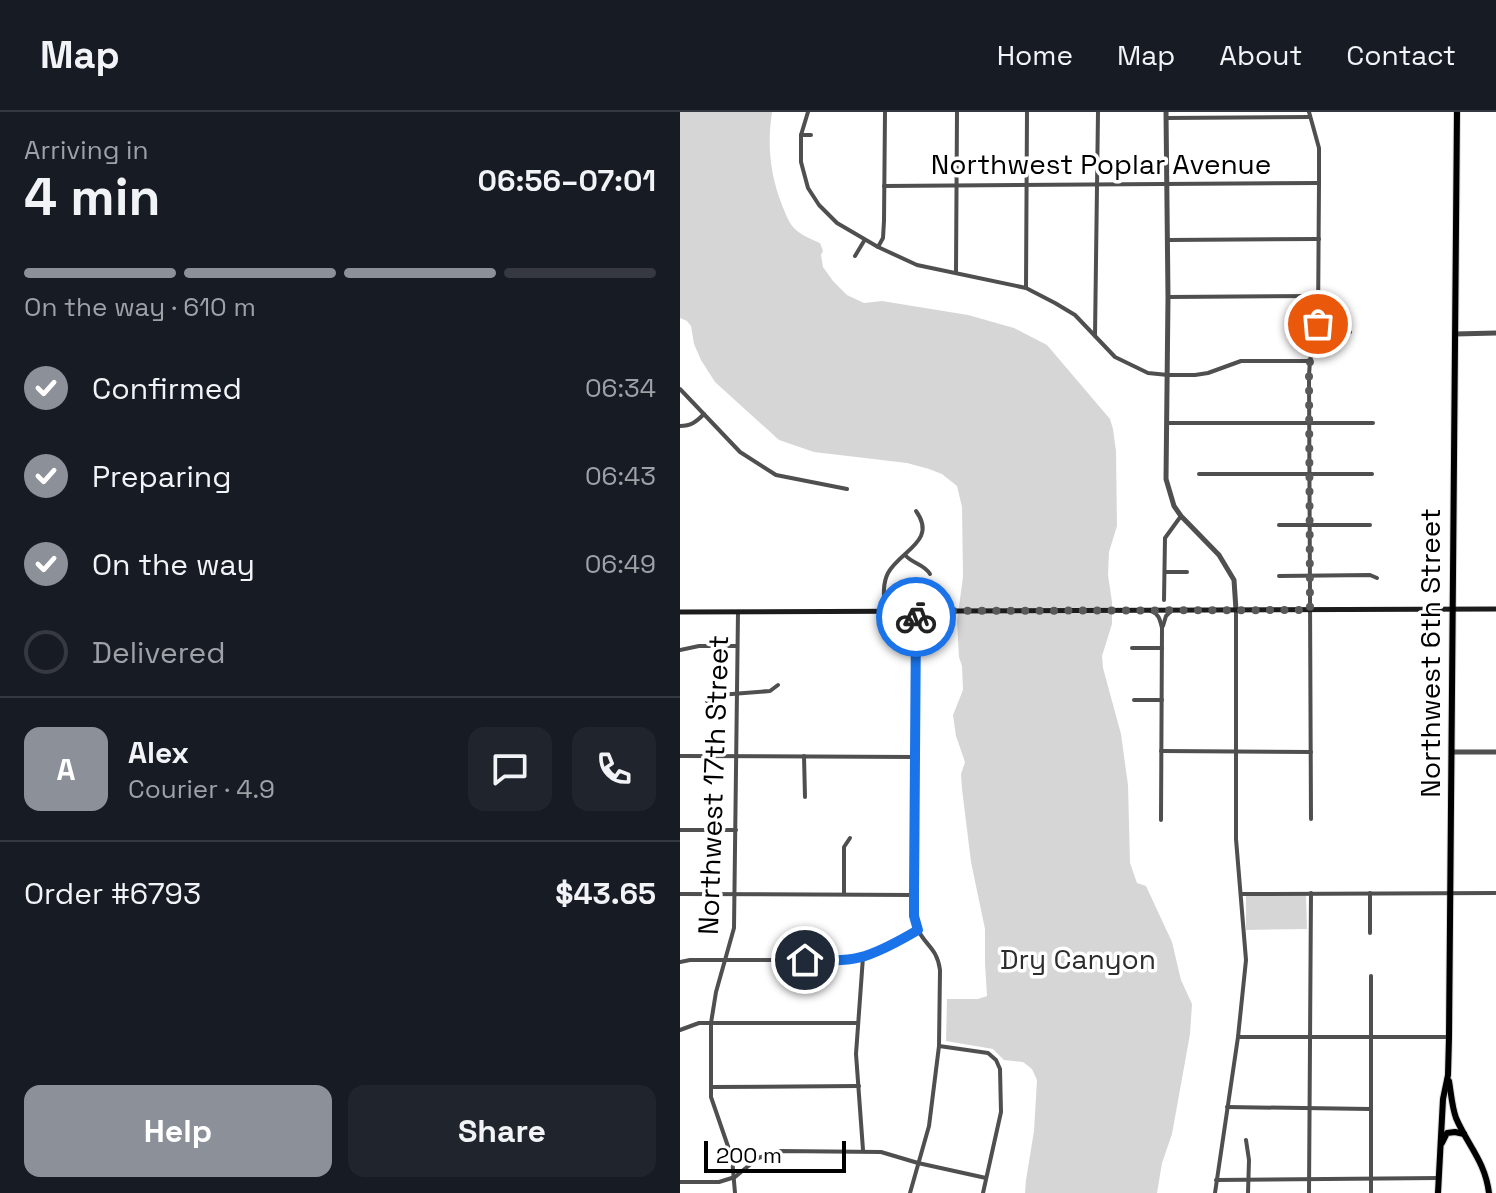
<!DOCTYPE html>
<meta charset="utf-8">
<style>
:root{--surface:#171b24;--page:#20242c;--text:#f1f3f6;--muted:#9ea1a6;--line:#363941;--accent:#8c9099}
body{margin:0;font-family:"Space Grotesk",sans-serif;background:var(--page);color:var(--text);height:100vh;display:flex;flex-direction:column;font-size:30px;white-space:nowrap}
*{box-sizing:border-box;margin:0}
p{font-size:26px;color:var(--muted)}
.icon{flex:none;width:44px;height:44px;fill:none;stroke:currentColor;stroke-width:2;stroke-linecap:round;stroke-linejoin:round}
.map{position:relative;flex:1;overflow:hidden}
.side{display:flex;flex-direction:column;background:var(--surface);width:680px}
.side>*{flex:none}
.scale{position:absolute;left:24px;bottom:20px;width:142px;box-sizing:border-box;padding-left:8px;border:4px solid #000;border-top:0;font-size:22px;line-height:28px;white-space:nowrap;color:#000;-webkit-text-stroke:6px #fff;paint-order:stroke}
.pin{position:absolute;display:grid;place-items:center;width:68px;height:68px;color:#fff;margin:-34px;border:4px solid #fff;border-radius:50%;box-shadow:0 2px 8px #0007}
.courier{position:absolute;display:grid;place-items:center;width:80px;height:80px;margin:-40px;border:6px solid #1a73e8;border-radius:50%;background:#fff;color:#222;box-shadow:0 2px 10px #0007}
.headline em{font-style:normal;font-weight:700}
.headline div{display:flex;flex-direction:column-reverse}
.headline{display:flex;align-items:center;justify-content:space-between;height:136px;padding:0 24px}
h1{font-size:52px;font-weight:700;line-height:60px}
.bar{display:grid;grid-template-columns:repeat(4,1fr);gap:12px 8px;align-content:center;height:96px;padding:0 24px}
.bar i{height:10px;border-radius:6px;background:var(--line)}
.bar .selected{background:var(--accent)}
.bar p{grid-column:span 4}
.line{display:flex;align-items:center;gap:20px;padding:0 24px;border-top:2px solid var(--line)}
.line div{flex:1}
.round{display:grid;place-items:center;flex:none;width:84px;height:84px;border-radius:16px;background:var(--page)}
ol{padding:0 24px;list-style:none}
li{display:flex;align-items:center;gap:24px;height:88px}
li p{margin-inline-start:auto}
li .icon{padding:8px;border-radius:50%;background:var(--accent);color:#fff;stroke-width:4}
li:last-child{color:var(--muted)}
li i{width:44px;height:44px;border:4px solid var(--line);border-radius:50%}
.cta{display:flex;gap:16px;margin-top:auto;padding:16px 24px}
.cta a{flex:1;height:92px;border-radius:16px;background:var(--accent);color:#fff;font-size:32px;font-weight:700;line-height:92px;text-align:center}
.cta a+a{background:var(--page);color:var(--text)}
header{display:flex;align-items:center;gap:48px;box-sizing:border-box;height:112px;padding:0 40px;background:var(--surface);border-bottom:2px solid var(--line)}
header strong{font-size:38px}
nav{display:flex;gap:44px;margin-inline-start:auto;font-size:28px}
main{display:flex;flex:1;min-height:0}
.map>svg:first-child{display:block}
.green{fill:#d6d6d6}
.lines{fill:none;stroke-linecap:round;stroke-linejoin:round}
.primary-casing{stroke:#dbdbdb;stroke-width:8}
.minor{stroke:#4f4f4f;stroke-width:4}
.tertiary{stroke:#4f4f4f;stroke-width:5}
.secondary{stroke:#1c1c1c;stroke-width:5}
.primary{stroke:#000;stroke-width:6}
.done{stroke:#595959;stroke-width:8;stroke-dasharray:0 14.4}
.route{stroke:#1a73e8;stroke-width:10}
.labels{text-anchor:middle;stroke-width:7;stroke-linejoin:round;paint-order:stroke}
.street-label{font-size:28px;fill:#000;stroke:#fff}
.park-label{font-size:28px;fill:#2d2d2d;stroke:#fff}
</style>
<header>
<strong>Map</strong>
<nav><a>Home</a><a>Map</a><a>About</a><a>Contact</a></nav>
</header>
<main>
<section class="side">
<div class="headline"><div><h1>4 min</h1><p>Arriving in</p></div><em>06:56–07:01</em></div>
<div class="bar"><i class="selected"></i><i class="selected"></i><i class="selected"></i><i></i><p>On the way · 610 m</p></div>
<ol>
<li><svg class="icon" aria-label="check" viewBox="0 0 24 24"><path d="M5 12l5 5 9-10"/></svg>Confirmed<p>06:34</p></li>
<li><svg class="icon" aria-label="check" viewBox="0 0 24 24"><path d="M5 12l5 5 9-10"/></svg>Preparing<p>06:43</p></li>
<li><svg class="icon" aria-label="check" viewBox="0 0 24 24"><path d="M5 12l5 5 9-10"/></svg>On the way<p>06:49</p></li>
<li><i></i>Delivered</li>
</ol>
<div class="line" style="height:144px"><b class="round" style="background:var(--accent);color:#fff">A</b><div><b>Alex</b><p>Courier · 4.9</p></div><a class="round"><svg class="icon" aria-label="chat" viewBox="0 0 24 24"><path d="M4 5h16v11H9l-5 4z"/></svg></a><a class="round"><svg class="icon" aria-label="phone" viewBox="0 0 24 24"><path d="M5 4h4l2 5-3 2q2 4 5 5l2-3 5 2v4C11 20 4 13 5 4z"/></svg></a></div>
<div class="line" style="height:104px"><div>Order #6793</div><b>$43.65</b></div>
<div class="cta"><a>Help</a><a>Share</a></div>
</section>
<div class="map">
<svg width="816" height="1081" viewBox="0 0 816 1081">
<rect width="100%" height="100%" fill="#fff"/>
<!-- green -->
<g class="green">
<path d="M 0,0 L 92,0 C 87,33 90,62 102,93 C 105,100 108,109 113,115 C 120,123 131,127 140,131 L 143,139 L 141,143 L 143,155 L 153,169 L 167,183 L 184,191 L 202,189 L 288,203 L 334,216 L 367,233 L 430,307 L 433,317 L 436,339 L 437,414 L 429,440 L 428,463 L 432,490 L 432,512 L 422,544 L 423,556 L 441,622 L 448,673 L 450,751 L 457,771 L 466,774 L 492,830 L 501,868 L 512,892 L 510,922 L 492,1022 L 482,1051 L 477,1081 L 345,1081 L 346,1068 L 354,1019 L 357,968 L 352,957 L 343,950 L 324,948 L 313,937 L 266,929 L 267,887 L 298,887 L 307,884 L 305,851 L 305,817 L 291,750 L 282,677 L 281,662 L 285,650 L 276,624 L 273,603 L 283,578 L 282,554 L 279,545 L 277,509 L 283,465 L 282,395 L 277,374 L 262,362 L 249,357 L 227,351 L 134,340 L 99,328 L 35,270 L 21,248 L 14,232 L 11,214 L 7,209 L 0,206 Z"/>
<path d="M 626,783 L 627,817 L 566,818 L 566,784 Z"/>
</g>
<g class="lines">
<defs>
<g id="primary">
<path d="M 769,969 C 771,981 772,995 776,1006 C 788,1034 805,1049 809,1081"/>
<path d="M 762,1031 L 767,1021 L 775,1020 L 784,1022"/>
<path d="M 758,1081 L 763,987 L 768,963 L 769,925 L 777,0"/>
</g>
</defs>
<!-- primary casing -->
<use href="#primary" class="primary-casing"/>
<!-- minor -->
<g class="minor">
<path d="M 128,0 L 121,23 L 121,50 L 128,76 L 139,93 L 157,111 L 198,135 L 237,153 L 346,176 L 375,191 L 395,203 L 435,245 L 468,261 L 488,263 L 515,263 L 528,261 L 561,249 L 630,249"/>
<path d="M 629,0 L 639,36 L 639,71 L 638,212 L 630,249 L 629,263 L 631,707"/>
<path d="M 486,6 L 630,5"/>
<path d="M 121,23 L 131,23"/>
<path d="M 204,74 L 639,71"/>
<path d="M 488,128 L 639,127"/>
<path d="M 198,135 L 203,126 L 204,109 L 205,0"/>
<path d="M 175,144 L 184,129"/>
<path d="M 276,160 L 277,0"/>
<path d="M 346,176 L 347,0"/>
<path d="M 488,185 L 638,184"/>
<path d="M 637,220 L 670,220"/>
<path d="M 415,224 L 418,0"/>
<path d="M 0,277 L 60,340 L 96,363 L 167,377"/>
<path d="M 487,311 L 693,311"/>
<path d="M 0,314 C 11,314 16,310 24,302"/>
<path d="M 519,362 L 692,362"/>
<path d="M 599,413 L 690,413"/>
<path d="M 225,443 C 233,452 244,452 250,462"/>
<path d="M 485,460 L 507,460"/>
<path d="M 599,464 L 690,463 L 697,466"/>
<path d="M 484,488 L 485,426 L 501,404"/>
<path d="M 205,499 C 204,486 202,473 208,461 C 220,439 258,429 236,399"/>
<path d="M 471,499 C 479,502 480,508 482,516 L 481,708"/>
<path d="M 483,514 L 486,504 L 491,499"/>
<path d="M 452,536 L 482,536"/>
<path d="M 0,538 L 19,534 L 57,534"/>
<path d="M 454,588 L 482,588"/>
<path d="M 27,589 L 39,583 L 90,579 L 98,573"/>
<path d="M 481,639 L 631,640"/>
<path d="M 0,644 L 235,645"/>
<path d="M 124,644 L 125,685"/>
<path d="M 0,718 L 56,718"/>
<path d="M 0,782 L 234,783"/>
<path d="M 164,782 L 164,735 L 170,726"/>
<path d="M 561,782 L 816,781"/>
<path d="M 690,821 L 690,781"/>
<path d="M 0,850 L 10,848 L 167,848 C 193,843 215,831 238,818"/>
<path d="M 0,918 L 19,911 L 177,911"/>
<path d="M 558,925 L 769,925"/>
<path d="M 259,934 L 308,941 L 316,948 L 320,957 L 321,1000 L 303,1081"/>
<path d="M 31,975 L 179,974"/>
<path d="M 547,995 L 690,997"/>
<path d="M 566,1028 L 569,1048 L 568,1081"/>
<path d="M 183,1038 L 176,942 L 183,845"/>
<path d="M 536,1068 L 759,1066"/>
<path d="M 0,1070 L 39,1070 L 55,1065 L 78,1046 L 101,1039 L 201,1040 L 238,1051 L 306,1066"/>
<path d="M 55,1081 L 52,1046 L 31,985 L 31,911 L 36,880 L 54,816 L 58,500"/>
<path d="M 230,1081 L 249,1014 L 259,934 L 260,858 C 257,836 246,834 238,818 C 236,813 235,809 234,804 L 236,499"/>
<path d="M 535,1081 L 558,925 L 566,848 L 556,727 L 556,498"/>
<path d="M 629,1081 L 631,781"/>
<path d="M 691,1081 L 691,864"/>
</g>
<!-- tertiary -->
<g class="tertiary">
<path d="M 486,0 L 488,185 L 486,367 L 494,394 L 501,404 L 539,443 L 554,468 L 556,498"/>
<path d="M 775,222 L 816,221"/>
<path d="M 772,640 L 816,640"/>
</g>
<!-- secondary -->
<path class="secondary" d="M 0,500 L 816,497"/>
<!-- primary -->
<use href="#primary" class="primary"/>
</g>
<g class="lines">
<!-- done -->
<path class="done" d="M 236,505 L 236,499 L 630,498 L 629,263 L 630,249 L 638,212"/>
<!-- route -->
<path class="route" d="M 125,848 C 145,848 166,850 185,844 C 203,838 221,828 238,818 L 234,804 L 234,783 L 236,505"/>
</g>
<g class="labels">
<!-- street labels -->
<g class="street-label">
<text x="421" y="62">Northwest Poplar Avenue</text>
<text transform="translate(750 541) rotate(-90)" y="10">Northwest 6th Street</text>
<text transform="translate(33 673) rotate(-88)" y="10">Northwest 17th Street</text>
</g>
<!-- park labels -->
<g class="park-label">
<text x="398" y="857">Dry Canyon</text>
</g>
</g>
</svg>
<div class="scale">200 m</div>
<div class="pin" style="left:638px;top:212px;background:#ea580c"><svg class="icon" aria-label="bag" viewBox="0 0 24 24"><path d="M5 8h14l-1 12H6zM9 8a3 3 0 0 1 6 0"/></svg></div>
<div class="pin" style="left:125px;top:848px;background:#1f2937"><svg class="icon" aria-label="home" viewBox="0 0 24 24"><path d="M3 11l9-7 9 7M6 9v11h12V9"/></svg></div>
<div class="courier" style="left:236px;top:505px"><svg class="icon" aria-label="bike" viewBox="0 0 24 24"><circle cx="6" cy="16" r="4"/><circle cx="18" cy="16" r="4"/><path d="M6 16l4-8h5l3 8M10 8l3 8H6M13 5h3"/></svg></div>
</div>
</main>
